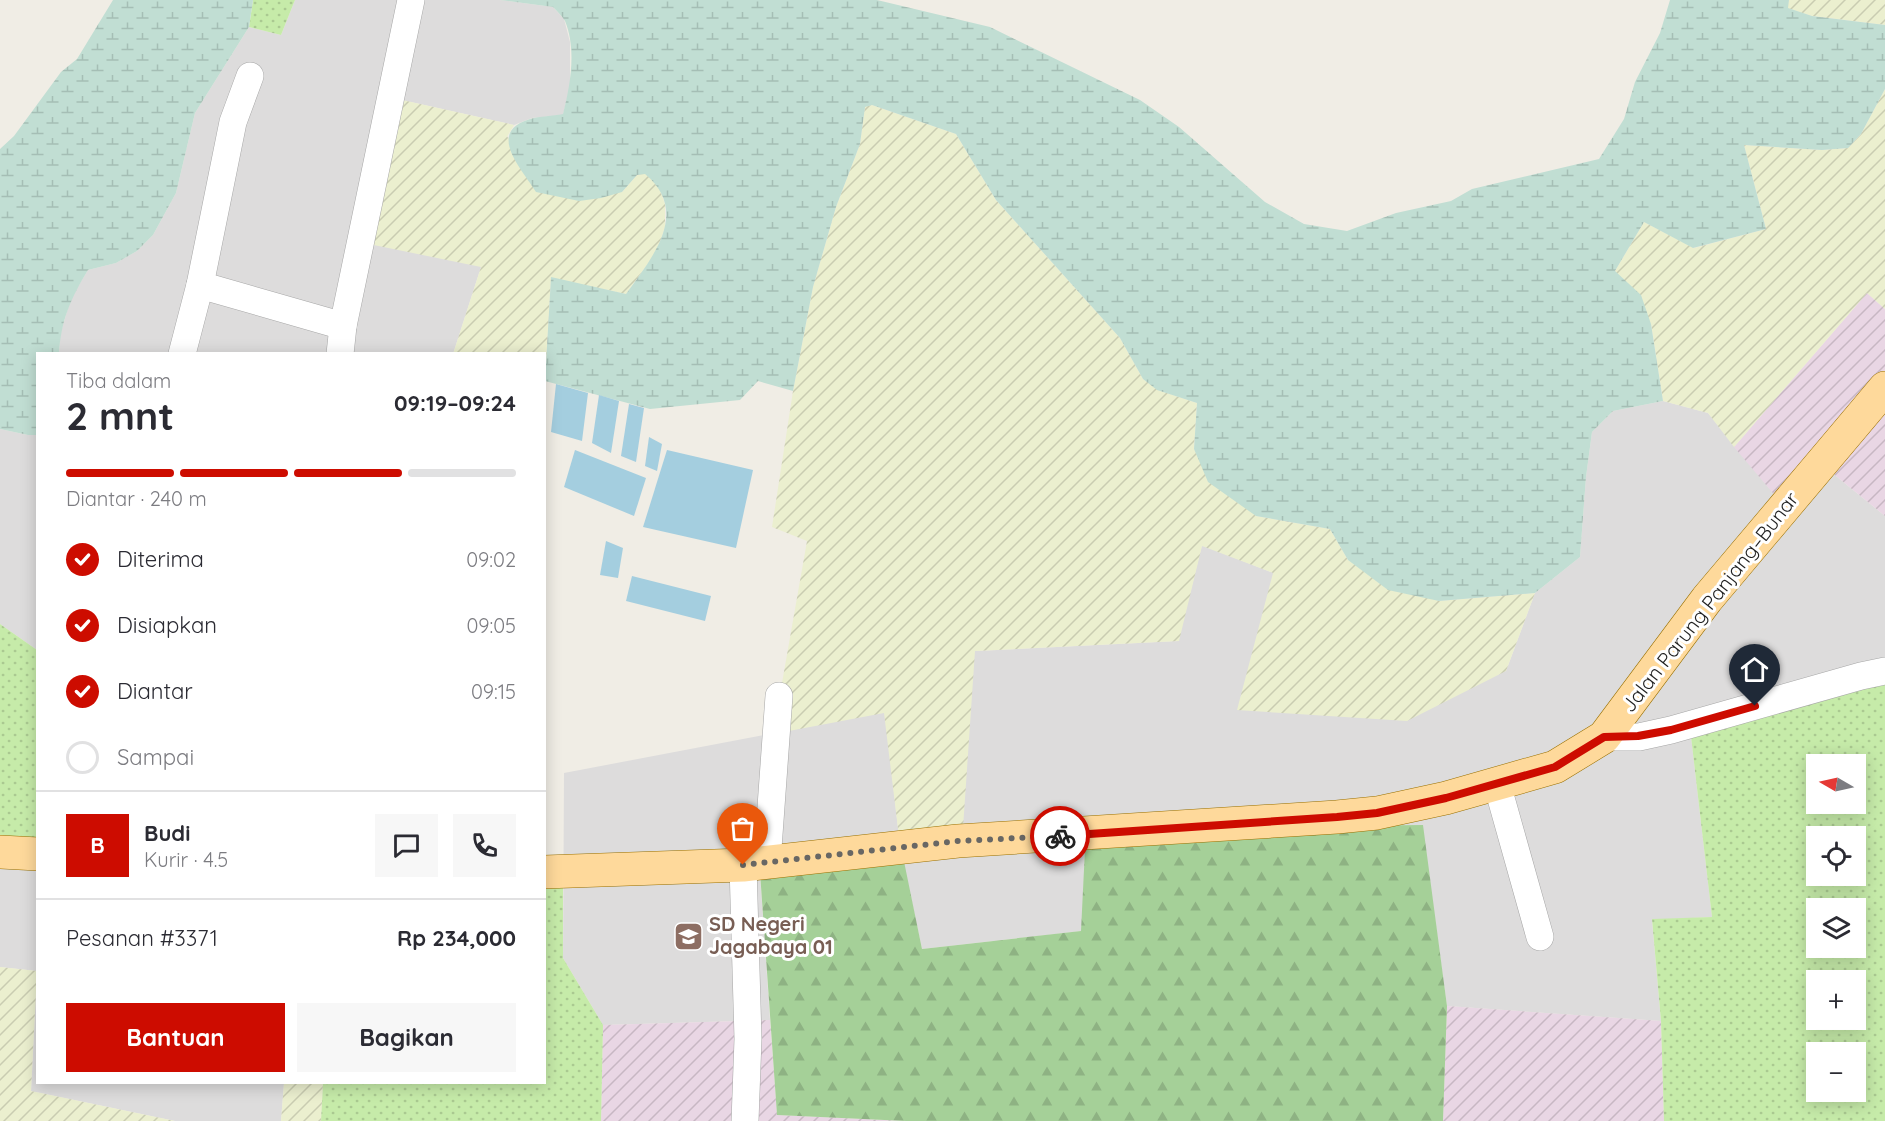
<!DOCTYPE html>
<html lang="id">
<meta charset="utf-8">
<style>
:root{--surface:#fff;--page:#f7f7f7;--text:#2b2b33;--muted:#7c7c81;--line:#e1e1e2;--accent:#cd0c00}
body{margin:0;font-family:Quicksand,sans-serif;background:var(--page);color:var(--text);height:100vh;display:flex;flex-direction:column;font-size:22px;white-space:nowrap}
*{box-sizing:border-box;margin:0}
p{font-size:20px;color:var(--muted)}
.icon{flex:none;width:33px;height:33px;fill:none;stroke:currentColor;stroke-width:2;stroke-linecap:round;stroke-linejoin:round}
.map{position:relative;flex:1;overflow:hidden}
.sheet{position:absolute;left:36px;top:352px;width:510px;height:732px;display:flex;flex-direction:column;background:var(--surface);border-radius:0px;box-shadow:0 3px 15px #0003}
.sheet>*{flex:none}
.needle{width:39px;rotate:279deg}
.tools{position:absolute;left:1806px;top:754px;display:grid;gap:12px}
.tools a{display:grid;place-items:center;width:60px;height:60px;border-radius:0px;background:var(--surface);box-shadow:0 3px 15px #0003;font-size:30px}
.pin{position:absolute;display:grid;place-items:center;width:51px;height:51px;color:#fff;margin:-62px -26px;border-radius:50% 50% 50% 0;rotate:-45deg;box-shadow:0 0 6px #0007}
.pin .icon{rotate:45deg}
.courier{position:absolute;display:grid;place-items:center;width:60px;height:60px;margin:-30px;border:4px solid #cd0c00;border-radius:50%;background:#fff;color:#222;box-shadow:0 2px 8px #0007}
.head em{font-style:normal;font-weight:800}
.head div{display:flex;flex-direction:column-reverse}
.head{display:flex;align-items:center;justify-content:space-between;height:102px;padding:0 30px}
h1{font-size:39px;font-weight:800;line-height:45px}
.bar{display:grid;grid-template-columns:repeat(4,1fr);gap:9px 6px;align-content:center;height:72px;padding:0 30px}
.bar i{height:8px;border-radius:4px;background:var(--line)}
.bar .selected{background:var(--accent)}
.bar p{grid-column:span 4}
.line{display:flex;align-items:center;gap:15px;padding:0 30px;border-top:2px solid var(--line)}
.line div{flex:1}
.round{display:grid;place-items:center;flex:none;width:63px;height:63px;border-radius:0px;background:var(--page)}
ol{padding:0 30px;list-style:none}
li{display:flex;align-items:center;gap:18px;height:66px}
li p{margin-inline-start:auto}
li .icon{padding:6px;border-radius:50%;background:var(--accent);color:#fff;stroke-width:4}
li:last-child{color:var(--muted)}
li i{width:33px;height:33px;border:3px solid var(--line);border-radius:50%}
.cta{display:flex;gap:12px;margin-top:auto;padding:12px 30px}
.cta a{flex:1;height:69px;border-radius:0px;background:var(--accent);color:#fff;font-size:24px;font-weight:800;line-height:69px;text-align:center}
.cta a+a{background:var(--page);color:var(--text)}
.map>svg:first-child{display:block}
.residential{fill:#dddcdc}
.industrial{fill:url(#industrial-furrows)}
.farmland{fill:url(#farmland-furrows)}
.grass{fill:url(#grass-dots);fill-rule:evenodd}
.forest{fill:url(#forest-firs)}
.wetland{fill:url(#wetland-marsh)}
.water{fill:#a4cedf}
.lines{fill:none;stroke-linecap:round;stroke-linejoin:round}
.minor-casing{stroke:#a6a6a6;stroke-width:28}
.major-casing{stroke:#997000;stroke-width:34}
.minor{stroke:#fff;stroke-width:27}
.major{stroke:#fed99b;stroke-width:33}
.done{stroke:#686764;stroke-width:6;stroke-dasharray:0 10.8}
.route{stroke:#cd0c00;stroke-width:8}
.labels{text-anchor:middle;stroke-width:6;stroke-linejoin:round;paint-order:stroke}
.street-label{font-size:20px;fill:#1f1f1f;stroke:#fff}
.education-label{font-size:20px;font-weight:bold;fill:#785e54;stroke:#fff;text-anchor:start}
</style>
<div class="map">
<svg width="1885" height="1121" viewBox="0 0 1885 1121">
<defs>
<pattern id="industrial-furrows" width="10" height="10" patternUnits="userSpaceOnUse" patternTransform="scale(1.5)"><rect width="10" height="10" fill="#e9d6e4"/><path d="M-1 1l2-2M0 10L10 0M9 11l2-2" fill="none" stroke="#c7b7c3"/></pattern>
<pattern id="farmland-furrows" width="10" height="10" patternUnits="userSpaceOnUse" patternTransform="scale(1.5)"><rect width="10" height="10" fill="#ebefcf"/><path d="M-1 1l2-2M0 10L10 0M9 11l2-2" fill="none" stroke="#c9ccb1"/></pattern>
<pattern id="grass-dots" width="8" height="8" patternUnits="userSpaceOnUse" patternTransform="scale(1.5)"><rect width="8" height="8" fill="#c6eba9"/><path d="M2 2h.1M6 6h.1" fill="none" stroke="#aac991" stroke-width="1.8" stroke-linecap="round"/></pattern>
<pattern id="forest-firs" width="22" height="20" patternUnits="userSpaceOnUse" patternTransform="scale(1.5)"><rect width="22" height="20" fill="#a5d098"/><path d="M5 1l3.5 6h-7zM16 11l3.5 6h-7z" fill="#8eb283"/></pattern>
<pattern id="wetland-marsh" width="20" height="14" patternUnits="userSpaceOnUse" patternTransform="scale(1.5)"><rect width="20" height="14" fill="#c1ded3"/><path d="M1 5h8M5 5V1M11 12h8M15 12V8" fill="none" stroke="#a5beb5"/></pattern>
</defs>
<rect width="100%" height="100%" fill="#f0ede5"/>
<!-- residential -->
<g class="residential">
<path d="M 295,0 L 500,0 L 553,7 L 564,19 L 570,42 L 570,86 L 563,115 L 532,118 L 514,125 L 402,100 L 481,267 L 453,354 L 59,354 L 60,335 L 71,298 L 88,270 L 116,263 L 137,251 L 153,235 L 176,193 L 195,113 L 249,27 L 281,35 Z"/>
<path d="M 1663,401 L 1708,413 L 1783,505 L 1820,463 L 1885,516 L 1885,672 L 1690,728 L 1712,917 L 1652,920 L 1661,1021 L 1447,1006 L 1422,825 L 1086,828 L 1082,931 L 922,949 L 898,837 L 759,858 L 770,1020 L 603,1025 L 563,958 L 564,773 L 885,712 L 899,837 L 975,651 L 1178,641 L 1202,545 L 1273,573 L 1506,671 L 1535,593 L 1580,557 L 1586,477 L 1592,432 L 1613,411 Z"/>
<path d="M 0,429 L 28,435 L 37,435 L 37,650 L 0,624 Z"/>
<path d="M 0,846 L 37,849 L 37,971 L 0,967 Z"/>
<path d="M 37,976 L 38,1083 L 284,1083 L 281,1121 L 175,1121 L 31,1091 Z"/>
</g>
<!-- industrial -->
<g class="industrial">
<path d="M 1867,293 L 1885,309 L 1885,516 L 1820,463 L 1783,505 L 1734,447 Z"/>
<path d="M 1447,1006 L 1661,1021 L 1664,1121 L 1443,1121 Z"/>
<path d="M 770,1020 L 777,1115 L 906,1121 L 601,1121 L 603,1025 Z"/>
</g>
<!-- farmland -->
<g class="farmland">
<path d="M 1789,0 L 1885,0 L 1885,25 L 1812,16 L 1787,8 Z"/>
<path d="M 1885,89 L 1885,309 L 1867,293 L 1734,447 L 1708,413 L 1663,401 L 1651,324 L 1615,271 L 1644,222 L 1694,248 L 1766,229 L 1744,145 L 1822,150 L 1848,148 L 1861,134 Z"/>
<path d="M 402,100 L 514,125 L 507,137 L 622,192 L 637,175 L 645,173 L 658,184 L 665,204 L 665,227 L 657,251 L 626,294 L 551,278 L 545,380 L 544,354 L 453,354 L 481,267 L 364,243 Z"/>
<path d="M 872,105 L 956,134 L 996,200 L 1120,338 L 1143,379 L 1158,390 L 1197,403 L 1194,449 L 1256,516 L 1330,529 L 1348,560 L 1439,601 L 1535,593 L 1506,671 L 1407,721 L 1237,710 L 1273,573 L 1202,546 L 1179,641 L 975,651 L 963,828 L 899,837 L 884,713 L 773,734 L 807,541 L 772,527 L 793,391 L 813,287 L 836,207 L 860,144 L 865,106 Z"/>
<path d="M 0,967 L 37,971 L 31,1091 L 175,1121 L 0,1121 Z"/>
<path d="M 284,1083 L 323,1083 L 321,1121 L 281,1121 Z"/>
</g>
<!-- grass -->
<g class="grass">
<path d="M 253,0 L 295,0 L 281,35 L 249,27 Z"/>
<path d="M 0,624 L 37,650 L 37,849 L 0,846 Z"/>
<path d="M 1885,672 L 1885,1121 L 1664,1121 L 1661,1021 L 1652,919 L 1712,917 L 1690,728 ZM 1816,765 L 1856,765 L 1856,804 L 1816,804 ZM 1816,837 L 1856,837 L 1856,876 L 1816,876 ZM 1816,909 L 1856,909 L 1856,948 L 1816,948 ZM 1816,981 L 1856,981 L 1856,1020 L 1816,1020 ZM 1816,1053 L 1856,1053 L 1856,1092 L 1816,1092 Z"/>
<path d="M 545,885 L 563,886 L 563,958 L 603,1025 L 601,1121 L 321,1121 L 323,1083 L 544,1083 Z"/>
</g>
<!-- forest -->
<path class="forest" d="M 1423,825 L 1447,1006 L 1443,1121 L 906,1121 L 777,1115 L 759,858 L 899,837 L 922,949 L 1081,931 L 1086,828 Z"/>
<!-- wetland -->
<g class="wetland">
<path d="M 113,0 L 253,0 L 249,27 L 195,113 L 176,193 L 153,235 L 137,251 L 116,263 L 88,270 C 71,298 61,320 59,354 L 38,354 L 37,435 L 28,435 L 0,429 L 0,149 L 14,136 L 61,72 L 77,59 Z"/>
<path d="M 500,0 L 877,0 L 990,27 L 1140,100 L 1179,127 L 1265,202 L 1304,224 L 1347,231 L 1396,213 L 1451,201 L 1472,189 L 1599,159 L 1624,119 L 1635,82 L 1660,33 L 1670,0 L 1789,0 L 1788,8 L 1812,16 L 1885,25 L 1885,89 L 1861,134 L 1848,148 L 1822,150 L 1744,145 L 1766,229 L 1693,248 L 1644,222 L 1615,271 L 1641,295 L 1651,324 L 1663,401 L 1613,411 L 1592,432 L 1586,477 L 1580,557 L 1535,593 L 1439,601 L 1388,590 L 1348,560 L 1330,529 L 1256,516 L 1208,482 L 1194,449 L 1197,403 L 1157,390 L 1143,379 L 1120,338 L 996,200 L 956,134 L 872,105 L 865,107 L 860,144 L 836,207 L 813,287 L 793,391 L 758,381 L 740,400 L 650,409 L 545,381 L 551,277 L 626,294 C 652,258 691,212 645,174 L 637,175 L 622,192 L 601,198 L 579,201 L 536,192 C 521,168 486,132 530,119 C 540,116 552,116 563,114 C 570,86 577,50 565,21 C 562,16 557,11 553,7 Z"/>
</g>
<!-- water -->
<g class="water">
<path d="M 556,384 L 588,393 L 582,441 L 551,432 Z"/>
<path d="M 599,395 L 619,401 L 611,453 L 592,443 Z"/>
<path d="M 629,404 L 644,408 L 636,462 L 621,456 Z"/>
<path d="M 649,437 L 662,444 L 657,471 L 645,466 Z"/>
<path d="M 575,450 L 646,478 L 634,516 L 564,487 Z"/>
<path d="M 667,450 L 753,470 L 736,548 L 643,527 Z"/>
<path d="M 606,541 L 623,548 L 618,578 L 600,575 Z"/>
<path d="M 632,576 L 711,596 L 705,621 L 626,601 Z"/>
</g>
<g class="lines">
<defs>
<g id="minor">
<path d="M 200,285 L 343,326"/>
<path d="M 182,354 L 200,285 L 233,122 L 250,76"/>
<path d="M 340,354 L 343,326 L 411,0"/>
<path d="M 1604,737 L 1639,737 L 1671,730 L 1861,676 L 1885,671"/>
<path d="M 1497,784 L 1540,937"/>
<path d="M 767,862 L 779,696"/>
<path d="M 743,865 L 748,1039 L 745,1121"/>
</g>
<g id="major">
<path d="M 0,852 L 38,854"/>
<path d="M 544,872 L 743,865 L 958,841 L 1337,817 L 1377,813 L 1446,798 L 1555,767 L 1604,737 L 1707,599 L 1885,388"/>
</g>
</defs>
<!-- minor casing -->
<use href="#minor" class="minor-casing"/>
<!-- major casing -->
<use href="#major" class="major-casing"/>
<!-- minor -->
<use href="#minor" class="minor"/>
<!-- major -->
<use href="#major" class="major"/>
</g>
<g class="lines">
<!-- done -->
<path class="done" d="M 743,865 L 958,841 L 1060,836"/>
<!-- route -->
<path class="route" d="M 1060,836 L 1337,817 L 1377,813 L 1446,798 L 1555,767 L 1604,737 L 1638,736 L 1671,730 L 1755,706"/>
</g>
<!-- icons -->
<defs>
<symbol id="school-square" viewBox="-11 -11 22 22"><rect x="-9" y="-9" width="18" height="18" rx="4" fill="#8d6e63" stroke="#fff"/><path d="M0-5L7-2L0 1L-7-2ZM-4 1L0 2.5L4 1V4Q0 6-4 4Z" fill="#fff"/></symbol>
</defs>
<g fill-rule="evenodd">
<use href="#school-square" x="672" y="920" width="33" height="33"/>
</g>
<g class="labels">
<!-- street labels -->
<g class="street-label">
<text transform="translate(1710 602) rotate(-52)" y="7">Jalan Parung Panjang–Bunar</text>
</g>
<!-- education labels -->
<g class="education-label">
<text x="709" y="931">SD Negeri<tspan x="709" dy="23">Jagabaya 01</tspan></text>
</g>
</g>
</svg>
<div class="tools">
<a><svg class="needle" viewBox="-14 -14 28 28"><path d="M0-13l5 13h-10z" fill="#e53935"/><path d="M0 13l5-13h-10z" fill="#7c7c81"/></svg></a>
<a><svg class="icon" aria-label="locate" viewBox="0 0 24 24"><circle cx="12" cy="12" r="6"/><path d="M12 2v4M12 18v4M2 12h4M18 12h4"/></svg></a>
<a><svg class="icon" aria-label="layers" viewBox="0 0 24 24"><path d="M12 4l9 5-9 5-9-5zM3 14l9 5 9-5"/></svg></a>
<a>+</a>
<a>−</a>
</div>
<div class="pin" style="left:743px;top:865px;background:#ea580c"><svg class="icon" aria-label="bag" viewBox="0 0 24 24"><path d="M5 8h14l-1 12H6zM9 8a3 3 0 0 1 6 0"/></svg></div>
<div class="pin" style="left:1755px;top:706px;background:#1f2937"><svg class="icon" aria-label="home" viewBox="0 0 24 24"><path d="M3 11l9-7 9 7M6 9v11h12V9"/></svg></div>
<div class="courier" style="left:1060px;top:836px"><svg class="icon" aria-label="bike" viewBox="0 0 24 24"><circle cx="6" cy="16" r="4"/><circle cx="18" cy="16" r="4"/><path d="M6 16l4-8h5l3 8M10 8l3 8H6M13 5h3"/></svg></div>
<section class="sheet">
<div class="head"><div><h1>2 mnt</h1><p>Tiba dalam</p></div><em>09:19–09:24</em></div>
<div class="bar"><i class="selected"></i><i class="selected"></i><i class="selected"></i><i></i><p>Diantar · 240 m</p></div>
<ol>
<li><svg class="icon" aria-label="check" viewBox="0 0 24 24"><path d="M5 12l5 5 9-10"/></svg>Diterima<p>09:02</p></li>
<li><svg class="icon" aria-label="check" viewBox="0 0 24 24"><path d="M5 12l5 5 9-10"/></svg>Disiapkan<p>09:05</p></li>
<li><svg class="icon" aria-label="check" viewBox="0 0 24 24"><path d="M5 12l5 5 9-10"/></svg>Diantar<p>09:15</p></li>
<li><i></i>Sampai</li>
</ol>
<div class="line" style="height:108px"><b class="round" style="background:var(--accent);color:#fff">B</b><div><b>Budi</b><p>Kurir · 4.5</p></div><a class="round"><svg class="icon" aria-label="chat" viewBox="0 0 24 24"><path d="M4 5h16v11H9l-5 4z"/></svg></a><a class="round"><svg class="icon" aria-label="phone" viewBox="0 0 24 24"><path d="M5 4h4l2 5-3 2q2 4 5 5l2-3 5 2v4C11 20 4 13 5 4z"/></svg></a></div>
<div class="line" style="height:78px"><div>Pesanan #3371</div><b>Rp 234,000</b></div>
<div class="cta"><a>Bantuan</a><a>Bagikan</a></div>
</section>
</div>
